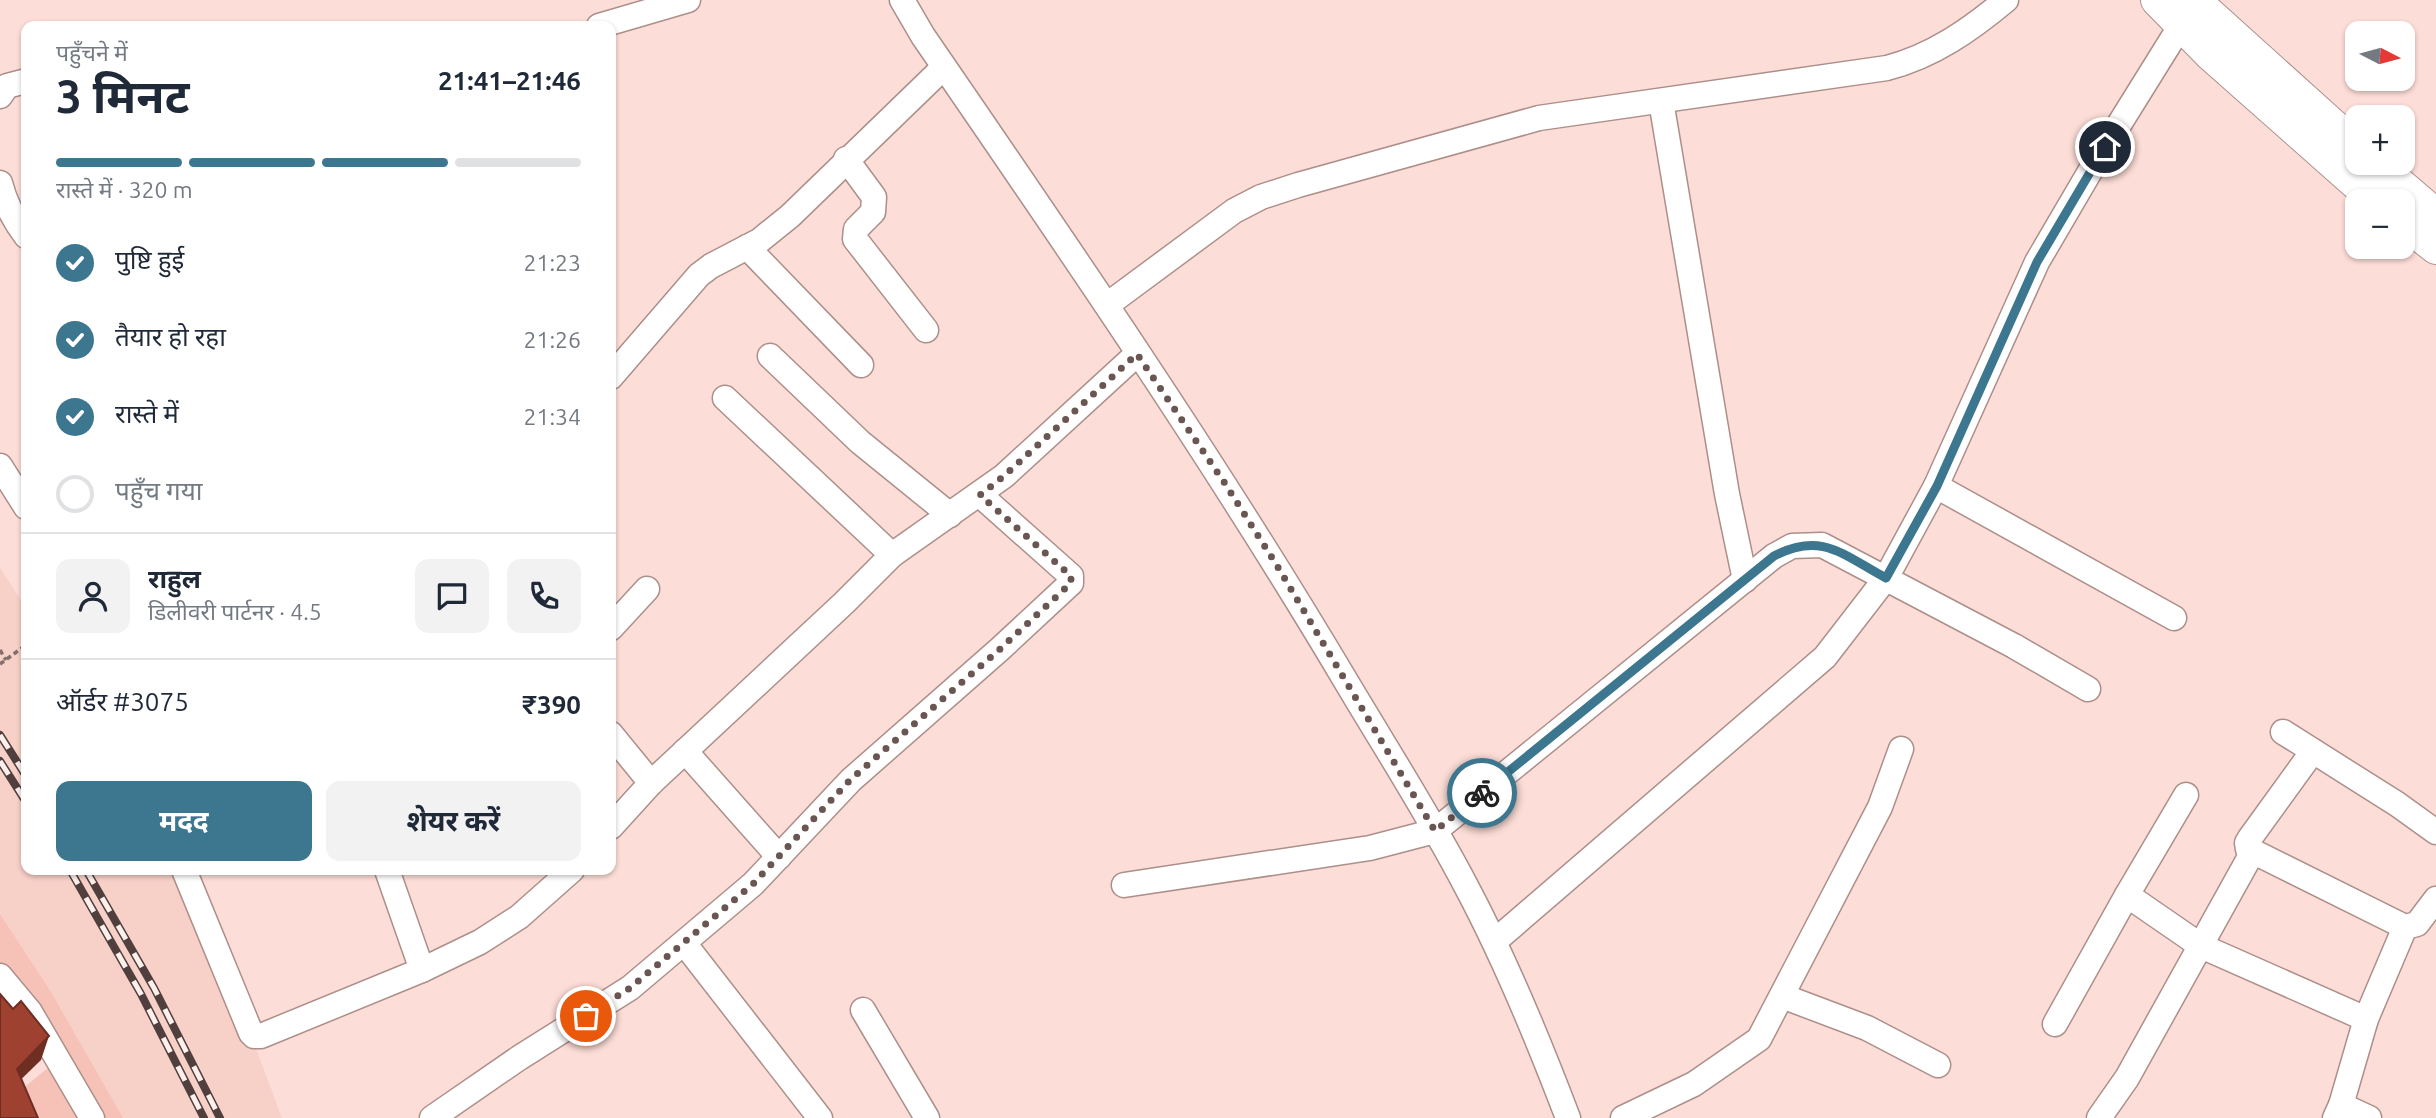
<!DOCTYPE html>
<html lang="hi">
<meta charset="utf-8">
<style>
:root{--surface:#fff;--page:#f2f2f3;--text:#1f2937;--muted:#747a83;--line:#e0e1e3;--accent:#3c768f}
body{margin:0;font-family:Ubuntu,"Noto Sans Devanagari",sans-serif;background:var(--page);color:var(--text);height:100vh;display:flex;flex-direction:column;font-size:26px;white-space:nowrap}
*{box-sizing:border-box;margin:0}
p{font-size:23px;color:var(--muted)}
.icon{flex:none;width:38px;height:38px;fill:none;stroke:currentColor;stroke-width:2;stroke-linecap:round;stroke-linejoin:round}
.map{position:relative;flex:1;overflow:hidden}
.sheet{position:absolute;left:21px;top:21px;width:595px;height:854px;display:flex;flex-direction:column;background:var(--surface);border-radius:14px;box-shadow:0 2px 5px #0004}
.sheet>*{flex:none}
.needle{width:46px;rotate:96deg}
.controls{position:absolute;left:2345px;top:21px;display:grid;gap:14px}
.controls a{display:grid;place-items:center;width:70px;height:70px;border-radius:14px;background:var(--surface);box-shadow:0 2px 5px #0004;font-size:35px}
.pin{position:absolute;display:grid;place-items:center;width:60px;height:60px;color:#fff;margin:-30px;border:4px solid #fff;border-radius:50%;box-shadow:0 2px 7px #0007}
.courier{position:absolute;display:grid;place-items:center;width:70px;height:70px;margin:-35px;border:5px solid #3c768f;border-radius:50%;background:#fff;color:#222;box-shadow:0 2px 9px #0007}
.head em{font-style:normal;font-weight:700}
.head div{display:flex;flex-direction:column-reverse}
.head{display:flex;align-items:center;justify-content:space-between;height:119px;padding:0 35px}
h1{font-size:46px;font-weight:700;line-height:52px}
.bar{display:grid;grid-template-columns:repeat(4,1fr);gap:10px 7px;align-content:center;height:84px;padding:0 35px}
.bar i{height:9px;border-radius:5px;background:var(--line)}
.bar .active{background:var(--accent)}
.bar p{grid-column:span 4}
.line{display:flex;align-items:center;gap:18px;padding:0 35px;border-top:2px solid var(--line)}
.line div{flex:1}
.round{display:grid;place-items:center;flex:none;width:74px;height:74px;border-radius:14px;background:var(--page)}
ol{padding:0 35px;list-style:none}
li{display:flex;align-items:center;gap:21px;height:77px}
li p{margin-inline-start:auto}
li .icon{padding:7px;border-radius:50%;background:var(--accent);color:#fff;stroke-width:4}
li:last-child{color:var(--muted)}
li i{width:38px;height:38px;border:4px solid var(--line);border-radius:50%}
.action{display:flex;gap:14px;margin-top:auto;padding:14px 35px}
.action a{flex:1;height:80px;border-radius:14px;background:var(--accent);color:#fff;font-size:28px;font-weight:700;line-height:80px;text-align:center}
.action a+a{background:var(--page);color:var(--text)}
.map>svg:first-child{display:block}
.built{fill:#f7d0c8}
.green{fill:#f6c2b7}
.lines{fill:none;stroke-linecap:round;stroke-linejoin:round}
.minor-casing{stroke:#ac8f89;stroke-width:27}
.major-casing{stroke:#ac8f89;stroke-width:34}
.path{stroke:#846f6b;stroke-width:3.5;stroke-dasharray:5 3.5;stroke-linecap:butt}
.minor{stroke:#fff;stroke-width:24}
.major{stroke:#fff;stroke-width:32}
.rail-casing{stroke:#503f3d;stroke-width:8}
.rail{stroke:#fcf0ed;stroke-width:5;stroke-dasharray:16;stroke-linecap:butt}
.shaded-wall{fill:#6f2e22}
.building{fill:#9e4130;stroke:#6f2e22;stroke-width:2}
.done{stroke:#695653;stroke-width:7;stroke-dasharray:0 12.6}
.route{stroke:#3c768f;stroke-width:9}
</style>
<div class="map">
<svg width="2436" height="1118" viewBox="0 0 2436 1118">
<rect width="100%" height="100%" fill="#fdddd7"/>
<!-- built -->
<path class="built" d="M 0,568 L 26,608 L 26,870 L 170,870 L 241,1009 L 282,1118 L 114,1118 L 48,987 L 0,914 Z"/>
<!-- green -->
<path class="green" d="M 0,914 L 48,987 L 123,1118 L 26,1118 L 16,1094 L 54,1063 L 0,988 Z"/>
<g class="lines">
<defs>
<g id="minor">
<path d="M 902,0 L 923,36 C 1068,247 1213,458 1344,678 C 1385,747 1429,815 1466,886 C 1506,961 1538,1039 1568,1118"/>
<path d="M 599,26 L 688,0"/>
<path d="M 0,96 L 7,86 L 26,81"/>
<path d="M 1661,101 L 1727,494 L 1745,580"/>
<path d="M 846,159 L 874,197 L 873,212 L 856,229 L 855,239 L 926,330"/>
<path d="M 0,183 C 5,203 14,220 26,236"/>
<path d="M 747,247 L 861,365"/>
<path d="M 1107,305 L 1234,211 L 1261,197 L 1298,185 L 1539,118 L 1887,68 C 1933,56 1970,30 2006,0"/>
<path d="M 770,356 L 860,442 L 950,515"/>
<path d="M 611,377 L 699,275 L 711,266 L 759,241 L 790,216 L 944,67"/>
<path d="M 725,398 L 892,555"/>
<path d="M 0,466 L 26,507"/>
<path d="M 1936,486 L 2174,618"/>
<path d="M 611,628 L 647,589"/>
<path d="M 2283,732 L 2397,804 L 2436,832"/>
<path d="M 611,734 L 651,783"/>
<path d="M 685,751 L 779,857"/>
<path d="M 2313,751 L 2250,838 L 2247,843 L 2248,849 L 2405,927 L 2417,924 L 2436,899"/>
<path d="M 611,827 L 651,783 L 844,603 L 892,555 L 1004,476 L 1137,354"/>
<path d="M 184,870 L 251,1033 L 254,1036 L 261,1036 L 422,970 L 480,942 L 519,917 L 572,870"/>
<path d="M 387,870 L 422,970"/>
<path d="M 1124,885 L 1370,848 L 1435,831 L 1774,556 L 1792,546 L 1822,545 L 2014,646 L 2088,689"/>
<path d="M 2127,895 L 2186,795"/>
<path d="M 1495,941 L 1825,657 L 1886,578 L 1936,486 L 2037,262 L 2092,168 L 2181,25"/>
<path d="M 684,943 L 820,1118"/>
<path d="M 0,976 L 30,1012 L 92,1118"/>
<path d="M 1782,996 L 1867,1028 L 1938,1065"/>
<path d="M 863,1010 L 927,1118"/>
<path d="M 2055,1024 L 2127,895 L 2201,946 L 2366,1019"/>
<path d="M 2341,1105 L 2369,1118"/>
<path d="M 432,1118 L 519,1058 L 630,988 L 753,884 L 851,780 L 1000,649 L 1071,583 L 1071,576 L 980,495"/>
<path d="M 1623,1118 L 1694,1084 L 1759,1039 L 1880,807 L 1901,749"/>
<path d="M 2099,1118 L 2127,1078 L 2252,853"/>
<path d="M 2335,1118 L 2341,1105 L 2366,1019 L 2405,927"/>
</g>
<g id="major">
<path d="M 2157,0 L 2211,55 L 2376,201"/>
<path d="M 2194,0 L 2357,147"/>
<path d="M 2375,163 L 2436,215"/>
<path d="M 2403,222 L 2436,248"/>
</g>
</defs>
<!-- minor casing -->
<use href="#minor" class="minor-casing"/>
<!-- major casing -->
<use href="#major" class="major-casing"/>
<!-- path -->
<g class="path">
<path d="M 0,650 L 6,660"/>
<path d="M 0,664 L 26,645"/>
</g>
<!-- minor -->
<use href="#minor" class="minor"/>
<!-- major -->
<use href="#major" class="major"/>
<defs>
<g id="rail">
<path d="M 0,735 L 26,776"/>
<path d="M 0,761 L 26,802"/>
<path d="M 70,870 L 141,994 L 204,1118"/>
<path d="M 86,870 L 154,988 L 220,1118"/>
</g>
</defs>
<!-- rail casing -->
<use href="#rail" class="rail-casing"/>
<!-- rail -->
<use href="#rail" class="rail"/>
</g>
<!-- shaded-wall -->
<path class="shaded-wall" d="M 49,1036 L 41,1060 L 8,1092 L 17,1069 Z"/>
<!-- building -->
<path class="building" d="M 0,994 L 13,1009 L 21,1001 L 49,1036 L 17,1069 L 38,1118 L 0,1118 Z"/>
<g class="lines">
<!-- done -->
<path class="done" d="M 586,1016 L 630,988 L 753,884 L 850,780 L 1000,649 L 1071,583 L 1071,576 L 980,495 L 1004,476 L 1137,354 L 1224,482 L 1276,564 L 1435,831 L 1482,793"/>
<!-- route -->
<path class="route" d="M 1482,793 L 1774,556 C 1822,531 1843,555 1886,578 L 1937,486 L 2037,262 L 2105,147"/>
</g>
</svg>
<div class="controls">
<a><svg class="needle" viewBox="-14 -14 28 28"><path d="M0-13l5 13h-10z" fill="#e53935"/><path d="M0 13l5-13h-10z" fill="#747a83"/></svg></a>
<a>+</a>
<a>−</a>
</div>
<div class="pin" style="left:586px;top:1016px;background:#ea580c"><svg class="icon" aria-label="bag" viewBox="0 0 24 24"><path d="M5 8h14l-1 12H6zM9 8a3 3 0 0 1 6 0"/></svg></div>
<div class="pin" style="left:2105px;top:147px;background:#1f2937"><svg class="icon" aria-label="home" viewBox="0 0 24 24"><path d="M3 11l9-7 9 7M6 9v11h12V9"/></svg></div>
<div class="courier" style="left:1482px;top:793px"><svg class="icon" aria-label="bike" viewBox="0 0 24 24"><circle cx="6" cy="16" r="4"/><circle cx="18" cy="16" r="4"/><path d="M6 16l4-8h5l3 8M10 8l3 8H6M13 5h3"/></svg></div>
<section class="sheet">
<div class="head"><div><h1>3 मिनट</h1><p>पहुँचने में</p></div><em>21:41–21:46</em></div>
<div class="bar"><i class="active"></i><i class="active"></i><i class="active"></i><i></i><p>रास्ते में · 320 m</p></div>
<ol>
<li><svg class="icon" aria-label="check" viewBox="0 0 24 24"><path d="M5 12l5 5 9-10"/></svg>पुष्टि हुई<p>21:23</p></li>
<li><svg class="icon" aria-label="check" viewBox="0 0 24 24"><path d="M5 12l5 5 9-10"/></svg>तैयार हो रहा<p>21:26</p></li>
<li><svg class="icon" aria-label="check" viewBox="0 0 24 24"><path d="M5 12l5 5 9-10"/></svg>रास्ते में<p>21:34</p></li>
<li><i></i>पहुँच गया</li>
</ol>
<div class="line" style="height:126px"><a class="round"><svg class="icon" aria-label="person" viewBox="0 0 24 24"><circle cx="12" cy="8" r="4"/><path d="M4 21q1-7 8-7t8 7"/></svg></a><div><b>राहुल</b><p>डिलीवरी पार्टनर · 4.5</p></div><a class="round"><svg class="icon" aria-label="chat" viewBox="0 0 24 24"><path d="M4 5h16v11H9l-5 4z"/></svg></a><a class="round"><svg class="icon" aria-label="phone" viewBox="0 0 24 24"><path d="M5 4h4l2 5-3 2q2 4 5 5l2-3 5 2v4C11 20 4 13 5 4z"/></svg></a></div>
<div class="line" style="height:91px"><div>ऑर्डर #3075</div><b>₹390</b></div>
<div class="action"><a>मदद</a><a>शेयर करें</a></div>
</section>
</div>
